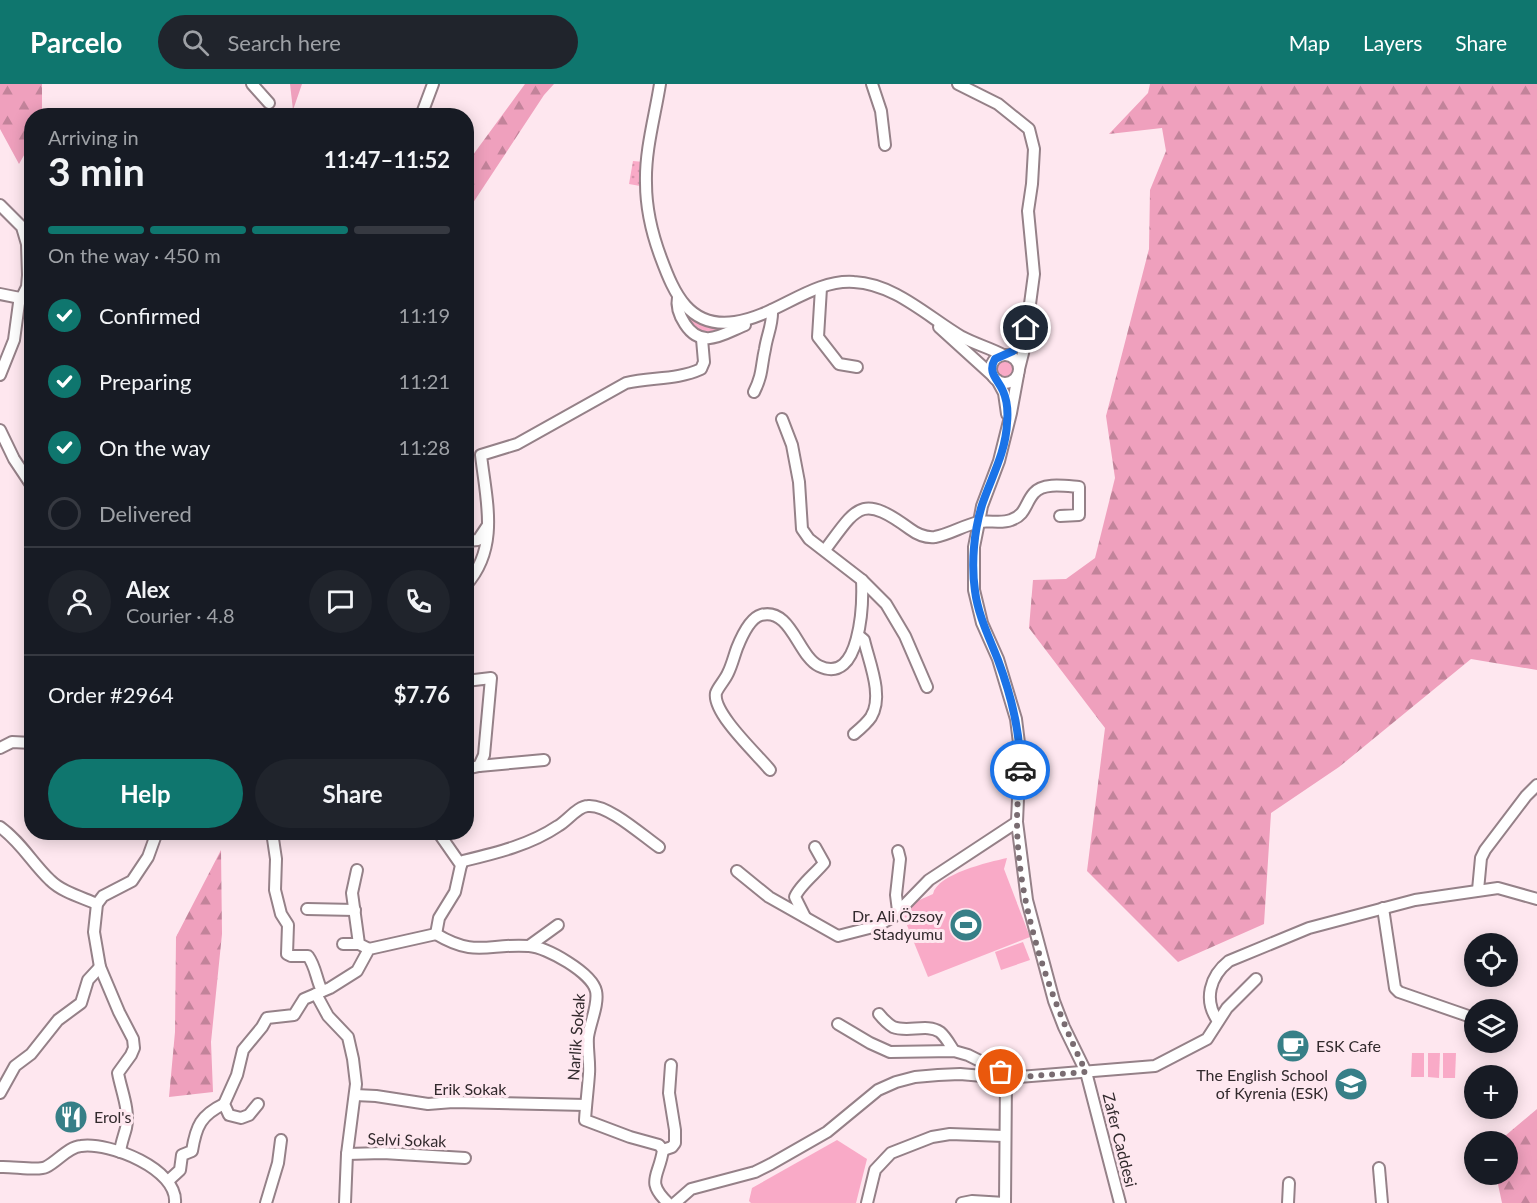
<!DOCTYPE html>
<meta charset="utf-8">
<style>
:root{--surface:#171b24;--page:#20242c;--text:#f1f3f6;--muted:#9ea1a6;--line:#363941;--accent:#0f766e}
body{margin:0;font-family:Lato,sans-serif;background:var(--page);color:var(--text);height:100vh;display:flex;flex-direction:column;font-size:22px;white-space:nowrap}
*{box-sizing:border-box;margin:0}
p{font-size:20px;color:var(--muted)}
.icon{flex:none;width:33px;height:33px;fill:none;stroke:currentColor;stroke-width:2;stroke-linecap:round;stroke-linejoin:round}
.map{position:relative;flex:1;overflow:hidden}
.side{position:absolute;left:24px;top:24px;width:450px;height:732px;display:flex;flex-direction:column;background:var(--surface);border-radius:24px;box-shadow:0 3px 15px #0003}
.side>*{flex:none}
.controls{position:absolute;left:1464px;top:849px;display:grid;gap:12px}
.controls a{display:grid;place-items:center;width:54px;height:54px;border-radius:50%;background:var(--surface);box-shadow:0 3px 15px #0003;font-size:30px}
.pin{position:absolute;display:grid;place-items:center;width:51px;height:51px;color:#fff;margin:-26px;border:3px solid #fff;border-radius:50%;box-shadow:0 2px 6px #0007}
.courier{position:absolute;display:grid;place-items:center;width:60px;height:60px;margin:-30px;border:4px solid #1a73e8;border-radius:50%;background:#fff;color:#222;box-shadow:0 2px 8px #0007}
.overview em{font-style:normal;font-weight:700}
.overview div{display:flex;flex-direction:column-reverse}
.overview{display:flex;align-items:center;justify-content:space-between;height:102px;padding:0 24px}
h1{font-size:39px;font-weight:700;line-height:45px}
.bar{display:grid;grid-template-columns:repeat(4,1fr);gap:9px 6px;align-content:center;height:72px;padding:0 24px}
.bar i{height:8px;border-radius:4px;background:var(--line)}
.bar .on{background:var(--accent)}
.bar p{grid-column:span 4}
.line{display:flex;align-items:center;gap:15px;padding:0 24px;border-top:2px solid var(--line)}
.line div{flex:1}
.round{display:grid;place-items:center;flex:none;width:63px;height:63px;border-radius:32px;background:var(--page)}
ol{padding:0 24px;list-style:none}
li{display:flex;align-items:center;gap:18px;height:66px}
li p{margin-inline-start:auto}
li .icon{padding:6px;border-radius:50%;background:var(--accent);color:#fff;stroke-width:4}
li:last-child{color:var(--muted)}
li i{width:33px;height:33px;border:3px solid var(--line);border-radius:50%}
.action{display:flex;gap:12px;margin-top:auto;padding:12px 24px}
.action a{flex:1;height:69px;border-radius:36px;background:var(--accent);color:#fff;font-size:24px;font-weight:700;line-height:69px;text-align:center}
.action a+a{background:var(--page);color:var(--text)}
header{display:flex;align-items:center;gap:36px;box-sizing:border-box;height:84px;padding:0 30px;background:var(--accent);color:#fff}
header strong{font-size:28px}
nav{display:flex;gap:33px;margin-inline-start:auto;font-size:21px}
.search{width:420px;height:54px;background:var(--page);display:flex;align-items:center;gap:15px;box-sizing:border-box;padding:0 21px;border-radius:33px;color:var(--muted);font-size:22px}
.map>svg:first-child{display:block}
.green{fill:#f9aac7}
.forest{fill:url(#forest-firs)}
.park{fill:url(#park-dots)}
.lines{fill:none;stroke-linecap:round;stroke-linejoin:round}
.minor-casing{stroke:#958188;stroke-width:14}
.minor{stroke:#fff;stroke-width:10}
.done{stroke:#796c71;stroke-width:6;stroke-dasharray:0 10.8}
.route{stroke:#1a73e8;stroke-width:8}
.labels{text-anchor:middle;stroke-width:6;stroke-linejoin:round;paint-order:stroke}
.poi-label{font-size:16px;fill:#322a2d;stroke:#fee7ef;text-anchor:end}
.street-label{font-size:16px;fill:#322a2d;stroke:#fee7ef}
</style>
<header>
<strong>Parcelo</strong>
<div class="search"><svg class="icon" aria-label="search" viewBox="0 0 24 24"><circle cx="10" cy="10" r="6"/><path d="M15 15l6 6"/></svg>Search here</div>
<nav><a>Map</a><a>Layers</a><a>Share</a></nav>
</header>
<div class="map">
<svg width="1537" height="1119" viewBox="0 0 1537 1119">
<defs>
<pattern id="forest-firs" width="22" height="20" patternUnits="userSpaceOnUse" patternTransform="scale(1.5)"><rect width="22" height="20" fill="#efa0bd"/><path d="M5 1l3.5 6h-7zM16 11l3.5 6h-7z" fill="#c2839a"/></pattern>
<pattern id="park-dots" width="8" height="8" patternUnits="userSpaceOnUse" patternTransform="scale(1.5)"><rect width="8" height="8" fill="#f9aac7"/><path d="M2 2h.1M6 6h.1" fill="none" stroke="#d692ab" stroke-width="1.8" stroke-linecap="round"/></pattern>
</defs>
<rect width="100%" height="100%" fill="#fee7ef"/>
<!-- green -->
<g class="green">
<path d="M 679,222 L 692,234 L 735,243 L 724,248 L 698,251 Z"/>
<circle cx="1005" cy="285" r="11"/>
<path d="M 1007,774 L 1004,785 L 1030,853 L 928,893 L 902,829 L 906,822 L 933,810 C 937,790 989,778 1007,774 Z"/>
<path d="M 1023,858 L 1030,876 L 1001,886 L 995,868 Z"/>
<path d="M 1412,969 L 1424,969 L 1424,993 L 1411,993 Z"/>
<path d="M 1428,969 L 1440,969 L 1439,994 L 1428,993 Z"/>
<path d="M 1443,969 L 1456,969 L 1455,994 L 1443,994 Z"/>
<path d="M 837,1056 L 867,1075 L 856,1119 L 751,1119 L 749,1117 L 752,1104 Z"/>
</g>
<!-- forest -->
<g class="forest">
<path d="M 0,0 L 42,0 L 42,31 L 32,32 L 31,59 L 19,80 L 0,45 Z"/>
<path d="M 290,0 L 302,0 L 293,26 Z"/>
<path d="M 525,0 L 554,0 L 544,11 L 467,128 L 467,79 Z"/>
<path d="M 1150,0 L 1537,0 L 1537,586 L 1471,575 L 1339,683 L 1271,729 L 1264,840 L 1178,878 L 1087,787 L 1105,644 L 1029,544 L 1033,496 L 1066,495 L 1095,474 L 1115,394 L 1106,332 L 1149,165 L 1150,106 L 1166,67 L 1162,44 L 1109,50 L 1148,9 Z"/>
<path d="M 221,766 L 222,850 L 211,958 L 213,1008 L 169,1013 L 175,948 L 176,853 Z"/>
<path d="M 1537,1025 L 1537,1119 L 1502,1119 L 1496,1091 L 1508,1090 L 1508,1058 L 1499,1057 Z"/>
</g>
<!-- park -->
<path class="park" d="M 633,77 L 644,78 L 640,102 L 629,100 Z"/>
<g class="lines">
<defs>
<g id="minor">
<path d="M 252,0 L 269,19"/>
<path d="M 660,0 C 655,32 645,66 646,99 C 646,124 652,150 661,174 C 674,209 689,245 735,238 C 777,232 812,195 854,198 C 895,200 928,233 962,253 C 975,260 990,264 1003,271"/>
<path d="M 872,0 L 881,27 L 885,61"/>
<path d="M 958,0 L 998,20 L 1029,45 L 1034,65 L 1032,100 L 1028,127 L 1034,190 L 1024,265 L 1019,285"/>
<path d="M 421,32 L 433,0"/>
<path d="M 0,121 L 22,143 L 27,160 L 28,191 L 27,203 L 19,219 L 14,256 L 0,291"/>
<path d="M 821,204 L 818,253 L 839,280 L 857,283"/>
<path d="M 0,210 L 20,214"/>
<path d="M 678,213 C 676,223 679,231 685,240 C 702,266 723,250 745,241"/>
<path d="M 939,243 L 993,292"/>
<circle cx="1005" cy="285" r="14"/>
<path d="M 1018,291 L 1011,329 L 999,377 L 982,422 L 979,438 L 974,463 L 974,506 L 982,539 L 998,575 L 1016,635 L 1020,667 L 1017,738 L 1027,816 L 1054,917 L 1064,943 L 1086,988 L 1120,1119"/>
<path d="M 997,296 L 1004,309 L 1007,330"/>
<path d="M 754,308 C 763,290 761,282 765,265 C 767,251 773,240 772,226"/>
<path d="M 782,335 L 792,361 L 799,398 L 802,445 L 809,455 L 862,496 L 886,520 L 905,552 L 927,603"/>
<path d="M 0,346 L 14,375 L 32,402"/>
<path d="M 466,457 L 478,456 L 488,441"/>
<path d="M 825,466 C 857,423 861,409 910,445 C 918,451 925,454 935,453 C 951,450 964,441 979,438 C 989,436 1001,440 1011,436 C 1026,431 1025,419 1034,409 C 1043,398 1066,402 1079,403 L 1079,431 L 1060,432"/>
<path d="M 466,501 C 500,463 486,416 481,371 L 517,360 L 626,299 C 651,293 677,296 701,285 L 704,278 L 702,255"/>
<path d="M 466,597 L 491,594 L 484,671 L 479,682"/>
<path d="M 854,650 C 860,645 867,639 871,633 C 884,612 869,578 864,556 L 858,551"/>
<path d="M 0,664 L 12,658 L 32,659"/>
<path d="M 466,685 L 479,682 L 544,676"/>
<path d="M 770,686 C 758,671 712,629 716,609 C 718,603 725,596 728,589 C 732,581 734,572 737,564 C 741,554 750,534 761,531 C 791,523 798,572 819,582 C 861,602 863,519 862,496"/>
<path d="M 0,743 C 21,758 32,779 50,796 C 62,808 81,813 97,820"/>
<path d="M 272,748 L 276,775 L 275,806 L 281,830 L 288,841 L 287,870 L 291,872 L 308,872 C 316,883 316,895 322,907"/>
<path d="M 898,767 L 900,775 L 896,811 L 898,827"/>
<path d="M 461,781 L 463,777 C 496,769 530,761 558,742 C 567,737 578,722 588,722 C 608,720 643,752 659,763"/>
<path d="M 357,786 L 352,809 L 359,860 L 369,865"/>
<path d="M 737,787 L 769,813 L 838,852 L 877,842 L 893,833 L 929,796 L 1017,738"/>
<path d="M 1478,806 L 1481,774 L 1485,766 L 1526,712 L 1537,701"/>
<path d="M 1383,824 L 1395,904 L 1399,908 L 1474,934"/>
<path d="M 307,825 L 355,826"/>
<path d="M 805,833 L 795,813 C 799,802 816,789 824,779 L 815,763"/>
<path d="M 436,850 C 476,874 488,859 529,862 C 547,863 592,889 596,907 C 599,920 590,939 588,953 C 587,965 590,977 589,990 C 588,1005 586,1020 585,1036 L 630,1053 L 659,1061 L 663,1066 C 659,1093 645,1097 668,1119"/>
<path d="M 436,850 L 439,834 L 455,808 L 461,781 L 438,748"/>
<path d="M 343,860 L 359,860"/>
<path d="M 529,862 L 558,841"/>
<path d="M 316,910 L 328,932 L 348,953 L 353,975 L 356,1000 L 347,1070 L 345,1119"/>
<path d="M 879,930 C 883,935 888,940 893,943 C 908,949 927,939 940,948 C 946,953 950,961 954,967"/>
<path d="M 1218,937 C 1203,916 1210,892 1229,877 L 1309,844 L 1415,816 L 1498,804 L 1537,815"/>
<path d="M 838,940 L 870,959 L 890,968 L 954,967 L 968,971 L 994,984 L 1006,994 L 1005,1119 L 972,1117 L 962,1119"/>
<path d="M 0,1009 L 15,982 L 31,970 L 58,936 L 81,919 L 88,896 L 100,883"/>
<path d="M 355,1011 L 376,1012 L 428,1020 L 453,1018 L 586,1021"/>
<path d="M 258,1020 L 249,1031 L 241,1034 L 229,1031 L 224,1020 L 237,991 L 243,966 L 262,943 L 267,934 L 294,931 L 304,915 L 330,904 L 357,887 L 369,865 L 436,850"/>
<path d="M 663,1066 L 672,1063 L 675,1059 L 675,1046 L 669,1009 L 671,981"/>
<path d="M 120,1068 C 121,1059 124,1052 126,1044 C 130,1026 121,1006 118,989 L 131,971 L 134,964 L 133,955 L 119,928 L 100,883 L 94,848 L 97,820 L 103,812 L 132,797 L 148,773 L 157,748"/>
<path d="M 347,1070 L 383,1069 L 465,1074"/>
<path d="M 0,1083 C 11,1082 38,1087 46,1083 C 58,1077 68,1063 81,1062 C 110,1058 178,1085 175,1119"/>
<path d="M 1379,1084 L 1382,1119"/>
<path d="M 168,1097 L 180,1086 L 182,1071 L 192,1067 C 196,1042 201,1031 224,1020"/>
<path d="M 266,1119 L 278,1079 L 281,1056"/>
<path d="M 675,1119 L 691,1105 L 755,1088 L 771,1080 L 827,1048 L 878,1006 L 896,998 L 915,993 L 938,991 L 960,990 L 1006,994 L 1155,982 L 1207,955 L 1227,924 L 1256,895"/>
<path d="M 867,1119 L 875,1086 L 891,1069 L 932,1053 L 950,1050 L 1004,1052"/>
<path d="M 1288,1119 L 1289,1099"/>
</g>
</defs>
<!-- minor casing -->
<use href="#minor" class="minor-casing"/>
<!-- minor -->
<use href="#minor" class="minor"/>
</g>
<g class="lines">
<!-- done -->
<path class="done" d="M 1001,988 L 1006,994 L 1086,988 C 1050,914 1017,820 1017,737 C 1017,720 1019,703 1020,686"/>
<!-- route -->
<path class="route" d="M 1020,686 C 1021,648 1011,611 998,576 C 989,553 978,531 975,507 C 971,479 974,447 982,421 C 991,394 1006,368 1007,339 C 1008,329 1007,316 1003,307 C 998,295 987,289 995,275 L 1013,267 L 1021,258 L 1026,244"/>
</g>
<!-- icons -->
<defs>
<symbol id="stadium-disc" viewBox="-11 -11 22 22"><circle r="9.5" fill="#377f87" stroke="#fee7ef"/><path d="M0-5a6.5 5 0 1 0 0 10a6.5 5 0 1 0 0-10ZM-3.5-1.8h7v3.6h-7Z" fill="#fff"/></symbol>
<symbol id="cafe-disc" viewBox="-11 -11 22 22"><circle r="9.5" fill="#377f87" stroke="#fee7ef"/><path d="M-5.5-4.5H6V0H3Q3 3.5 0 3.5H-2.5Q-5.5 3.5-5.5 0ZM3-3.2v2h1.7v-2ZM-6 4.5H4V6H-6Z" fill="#fff"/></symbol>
<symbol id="school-disc" viewBox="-11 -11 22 22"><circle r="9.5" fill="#377f87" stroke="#fee7ef"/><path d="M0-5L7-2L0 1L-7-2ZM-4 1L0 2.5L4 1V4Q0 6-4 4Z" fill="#fff"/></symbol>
<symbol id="restaurant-disc" viewBox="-11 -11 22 22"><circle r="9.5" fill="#377f87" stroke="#fee7ef"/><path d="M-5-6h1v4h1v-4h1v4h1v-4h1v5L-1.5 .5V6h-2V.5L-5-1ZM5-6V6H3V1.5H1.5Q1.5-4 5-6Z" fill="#fff"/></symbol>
</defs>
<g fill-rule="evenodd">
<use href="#stadium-disc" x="947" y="822" width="38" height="38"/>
<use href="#cafe-disc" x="1274" y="943" width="38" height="38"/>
<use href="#school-disc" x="1332" y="981" width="38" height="38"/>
<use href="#restaurant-disc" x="52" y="1014" width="38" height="38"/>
</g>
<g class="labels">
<!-- poi labels -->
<g class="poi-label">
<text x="943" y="838">Dr. Ali Özsoy<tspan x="943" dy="18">Stadyumu</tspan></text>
<text x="1316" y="968" text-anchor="start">ESK Cafe</text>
<text x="1328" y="997">The English School<tspan x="1328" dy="18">of Kyrenia (ESK)</tspan></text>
<text x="94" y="1039" text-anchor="start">Erol's</text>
</g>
<!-- street labels -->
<g class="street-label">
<text transform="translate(576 953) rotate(-86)" y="6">Narlik Sokak</text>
<text x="470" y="1011">Erik Sokak</text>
<text transform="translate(407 1056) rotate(2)" y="6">Selvi Sokak</text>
<text transform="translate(1120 1056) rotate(76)" y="6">Zafer Caddesi</text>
</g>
</g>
</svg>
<div class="controls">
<a><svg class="icon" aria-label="locate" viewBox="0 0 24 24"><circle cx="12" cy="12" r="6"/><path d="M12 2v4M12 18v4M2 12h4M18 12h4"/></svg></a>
<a><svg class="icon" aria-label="layers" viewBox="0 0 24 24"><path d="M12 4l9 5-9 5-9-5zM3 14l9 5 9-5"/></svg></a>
<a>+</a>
<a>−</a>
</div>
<div class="pin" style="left:1001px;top:988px;background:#ea580c"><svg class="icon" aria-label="bag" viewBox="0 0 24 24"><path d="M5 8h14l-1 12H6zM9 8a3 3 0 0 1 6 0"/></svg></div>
<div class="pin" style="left:1026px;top:244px;background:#1f2937"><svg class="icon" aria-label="home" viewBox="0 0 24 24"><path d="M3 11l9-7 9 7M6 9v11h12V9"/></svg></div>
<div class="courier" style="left:1020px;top:686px"><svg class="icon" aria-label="car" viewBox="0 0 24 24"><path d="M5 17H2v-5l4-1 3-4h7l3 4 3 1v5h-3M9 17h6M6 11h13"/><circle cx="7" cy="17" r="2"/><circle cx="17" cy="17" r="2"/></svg></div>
<section class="side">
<div class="overview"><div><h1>3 min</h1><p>Arriving in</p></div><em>11:47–11:52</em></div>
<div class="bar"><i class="on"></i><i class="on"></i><i class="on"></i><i></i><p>On the way · 450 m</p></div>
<ol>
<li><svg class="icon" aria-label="check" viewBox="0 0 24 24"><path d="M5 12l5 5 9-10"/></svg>Confirmed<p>11:19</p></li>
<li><svg class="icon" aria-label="check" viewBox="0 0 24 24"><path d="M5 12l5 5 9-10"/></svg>Preparing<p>11:21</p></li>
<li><svg class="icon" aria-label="check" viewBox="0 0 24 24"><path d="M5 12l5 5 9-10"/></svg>On the way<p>11:28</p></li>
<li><i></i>Delivered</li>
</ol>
<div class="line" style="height:108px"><a class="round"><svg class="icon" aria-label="person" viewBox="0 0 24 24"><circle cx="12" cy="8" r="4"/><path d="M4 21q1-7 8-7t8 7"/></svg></a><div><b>Alex</b><p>Courier · 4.8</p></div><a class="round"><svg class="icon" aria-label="chat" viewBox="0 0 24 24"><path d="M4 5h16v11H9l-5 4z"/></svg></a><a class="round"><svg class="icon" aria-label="phone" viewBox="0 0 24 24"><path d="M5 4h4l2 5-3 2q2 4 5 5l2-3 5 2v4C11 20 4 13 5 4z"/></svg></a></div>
<div class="line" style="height:78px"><div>Order #2964</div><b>$7.76</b></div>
<div class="action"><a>Help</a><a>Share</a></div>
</section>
</div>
